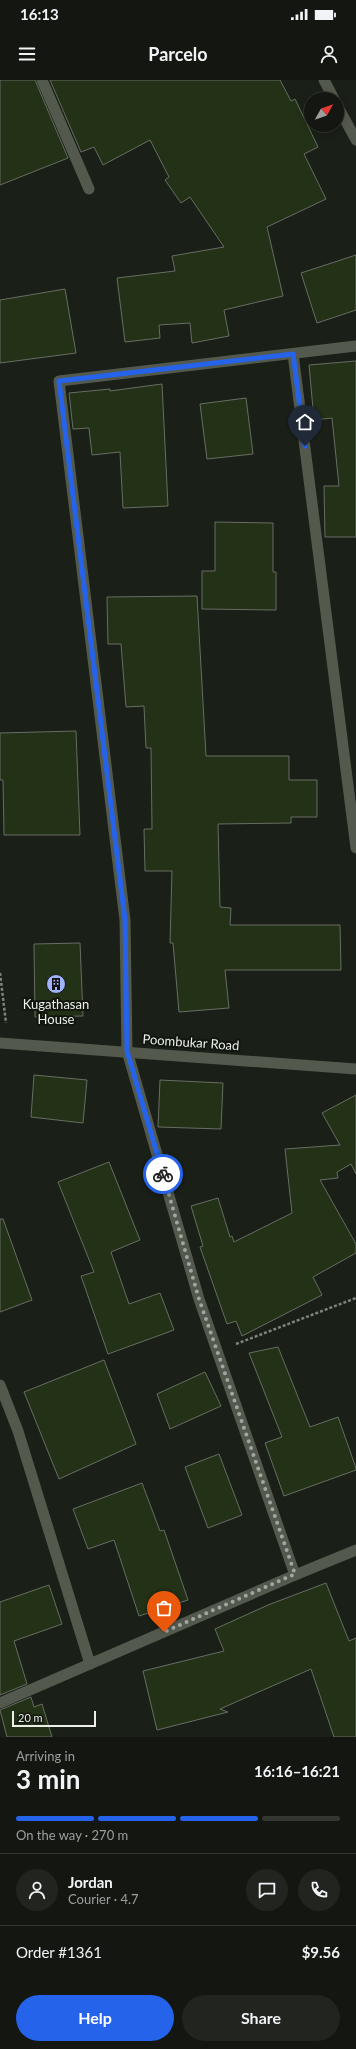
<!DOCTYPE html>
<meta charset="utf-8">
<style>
:root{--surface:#141711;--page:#21241f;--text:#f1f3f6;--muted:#9d9f9f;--line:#333631;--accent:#2563eb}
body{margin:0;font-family:Lato,sans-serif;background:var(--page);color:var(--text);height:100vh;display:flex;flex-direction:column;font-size:15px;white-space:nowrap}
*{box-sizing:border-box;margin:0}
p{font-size:13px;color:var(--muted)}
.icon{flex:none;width:22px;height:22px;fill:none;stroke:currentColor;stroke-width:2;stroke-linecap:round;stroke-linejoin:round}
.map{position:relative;height:1657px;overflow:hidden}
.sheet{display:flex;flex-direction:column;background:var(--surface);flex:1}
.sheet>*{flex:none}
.needle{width:26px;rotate:50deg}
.controls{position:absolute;left:304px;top:12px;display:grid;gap:8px}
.controls a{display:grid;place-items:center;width:40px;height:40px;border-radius:50%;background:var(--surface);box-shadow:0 2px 10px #0003,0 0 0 1px var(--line);font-size:20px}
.scale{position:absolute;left:12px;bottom:10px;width:84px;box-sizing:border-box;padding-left:4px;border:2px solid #ecefea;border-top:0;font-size:11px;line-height:14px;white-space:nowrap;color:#ecefea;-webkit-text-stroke:3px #11160e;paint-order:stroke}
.pin{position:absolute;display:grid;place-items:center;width:34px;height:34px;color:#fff;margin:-41px -17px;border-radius:50% 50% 50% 0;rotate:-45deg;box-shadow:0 0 4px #0007}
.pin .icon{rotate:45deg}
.courier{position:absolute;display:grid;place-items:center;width:40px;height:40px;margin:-20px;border:3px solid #2563eb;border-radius:50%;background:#fff;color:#222;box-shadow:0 1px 5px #0007}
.head em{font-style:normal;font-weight:700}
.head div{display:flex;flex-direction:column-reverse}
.head{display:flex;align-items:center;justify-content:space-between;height:68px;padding:0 16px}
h1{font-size:26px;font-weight:700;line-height:30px}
.bar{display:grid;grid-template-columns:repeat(4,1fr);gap:6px 4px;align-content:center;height:48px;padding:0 16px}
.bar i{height:5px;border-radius:3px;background:var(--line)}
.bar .active{background:var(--accent)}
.bar p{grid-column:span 4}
.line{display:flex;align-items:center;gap:10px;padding:0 16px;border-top:1px solid var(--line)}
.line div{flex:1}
.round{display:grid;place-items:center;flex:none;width:42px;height:42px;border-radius:21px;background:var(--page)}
.button{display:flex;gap:8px;margin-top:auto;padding:8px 16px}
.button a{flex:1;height:46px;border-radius:24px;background:var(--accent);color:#fff;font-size:16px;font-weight:700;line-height:46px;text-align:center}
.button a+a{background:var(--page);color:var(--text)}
.status{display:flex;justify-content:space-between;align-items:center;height:28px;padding:0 20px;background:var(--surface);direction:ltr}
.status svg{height:11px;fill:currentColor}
header{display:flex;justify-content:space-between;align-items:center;height:52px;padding:0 16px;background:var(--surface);font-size:18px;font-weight:700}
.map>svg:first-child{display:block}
.building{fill:#233116;stroke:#686d64}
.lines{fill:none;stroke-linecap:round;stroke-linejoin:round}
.path{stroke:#7f837d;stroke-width:2.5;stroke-dasharray:3 2;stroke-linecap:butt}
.service{stroke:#535a4d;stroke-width:11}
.minor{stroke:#535a4d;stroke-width:11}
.done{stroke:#a2a6a0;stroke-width:4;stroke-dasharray:0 7.2}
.route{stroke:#2563eb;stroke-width:5}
.labels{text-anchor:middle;stroke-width:4;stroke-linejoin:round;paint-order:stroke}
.poi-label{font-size:13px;fill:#ecefea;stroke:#11160e}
.street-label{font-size:13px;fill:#ecefea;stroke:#11160e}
</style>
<div class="status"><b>16:13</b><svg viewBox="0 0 49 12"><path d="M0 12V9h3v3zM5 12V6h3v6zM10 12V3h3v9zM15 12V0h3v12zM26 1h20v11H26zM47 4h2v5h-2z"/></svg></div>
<header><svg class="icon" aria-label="menu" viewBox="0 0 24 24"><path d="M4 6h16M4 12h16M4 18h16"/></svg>Parcelo<svg class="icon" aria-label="person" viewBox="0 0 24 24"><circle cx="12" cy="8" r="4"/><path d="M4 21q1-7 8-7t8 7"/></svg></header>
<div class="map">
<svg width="356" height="1657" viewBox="0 0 356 1657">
<rect width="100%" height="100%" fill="#1a1f17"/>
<!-- building -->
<g class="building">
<path d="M 0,0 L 35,0 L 68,78 L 0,105 Z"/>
<path d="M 50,0 L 280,0 L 291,21 L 295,19 L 318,67 L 304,74 L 326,119 L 267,147 L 283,216 L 224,230 L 229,256 L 192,263 L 190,243 L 159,245 L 160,258 L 125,262 L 117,198 L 175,191 L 172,176 L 224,167 L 190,117 L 181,123 L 165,100 L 169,97 L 150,60 L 103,85 L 94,67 L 81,72 Z"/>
<path d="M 356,175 L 356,230 L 317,243 L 301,193 Z"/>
<path d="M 65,209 L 76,273 L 0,283 L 0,220 Z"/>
<path d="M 356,281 L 356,457 L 325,457 L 324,406 L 339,406 L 332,338 L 314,340 L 309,285 Z"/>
<path d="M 162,304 L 168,426 L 123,428 L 120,372 L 92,375 L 89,348 L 73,349 L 69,313 L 110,309 L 110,311 Z"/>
<path d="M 246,318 L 253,374 L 207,379 L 200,324 Z"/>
<path d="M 215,442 L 273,443 L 273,492 L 276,492 L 276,530 L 202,529 L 202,491 L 215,491 Z"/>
<path d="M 197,516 L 206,676 L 289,676 L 289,700 L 317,700 L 317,737 L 291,737 L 291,743 L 218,744 L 220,827 L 231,828 L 230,845 L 340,845 L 341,890 L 225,890 L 229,928 L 179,932 L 173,863 L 170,863 L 172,791 L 145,791 L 144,749 L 152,749 L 151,668 L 146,668 L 144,626 L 126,627 L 121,564 L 108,564 L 107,517 Z"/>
<path d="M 76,651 L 80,755 L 4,755 L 3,700 L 0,700 L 0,653 Z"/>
<path d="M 80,863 L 83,936 L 35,937 L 34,864 Z"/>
<path d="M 34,995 L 87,1000 L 83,1043 L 31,1037 Z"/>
<path d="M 160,1000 L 223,1003 L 221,1049 L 158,1047 Z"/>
<path d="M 356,1015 L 356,1094 L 351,1084 L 337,1092 L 338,1098 L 320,1100 L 356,1164 L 356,1173 L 313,1197 L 322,1215 L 242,1256 L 236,1241 L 227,1244 L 200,1167 L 203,1166 L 191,1126 L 218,1118 L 230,1157 L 232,1156 L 234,1162 L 292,1133 L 285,1069 L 340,1065 L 322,1033 Z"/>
<path d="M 109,1082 L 140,1160 L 111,1172 L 129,1224 L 160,1213 L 174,1250 L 108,1274 L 81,1196 L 94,1192 L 58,1102 Z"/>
<path d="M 0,1139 L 3,1139 L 32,1220 L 0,1232 Z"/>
<path d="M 278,1267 L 310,1347 L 338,1337 L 356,1388 L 356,1390 L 284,1416 L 265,1363 L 282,1357 L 249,1273 Z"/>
<path d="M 104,1280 L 136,1364 L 59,1399 L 24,1312 Z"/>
<path d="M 205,1292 L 221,1326 L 170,1349 L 157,1314 Z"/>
<path d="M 219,1374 L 242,1435 L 208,1448 L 185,1387 Z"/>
<path d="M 142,1403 L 160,1451 L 164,1450 L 188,1520 L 139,1536 L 114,1460 L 88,1469 L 73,1429 Z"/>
<path d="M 326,1503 L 349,1561 L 356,1558 L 356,1657 L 334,1657 L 311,1589 L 220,1629 L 228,1632 L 157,1650 L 143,1591 L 224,1571 L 215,1549 L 268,1525 Z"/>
<path d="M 49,1505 L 62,1544 L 14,1561 L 27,1604 L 0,1615 L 0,1522 Z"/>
<path d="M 31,1617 L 34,1627 L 42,1624 L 52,1657 L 7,1657 L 0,1630 Z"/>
</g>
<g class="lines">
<!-- path -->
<g class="path">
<path d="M 0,893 L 6,943"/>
<path d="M 236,1264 L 356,1218"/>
</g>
<!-- service -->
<path class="service" d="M 42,0 L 89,109"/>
<!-- minor -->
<g class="minor">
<path d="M 324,0 L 334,19"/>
<path d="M 337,25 L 356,60"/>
<path d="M 293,274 L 356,768"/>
<path d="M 0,963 L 356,989"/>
<path d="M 0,1305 L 18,1351 L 90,1584"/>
<path d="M 295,1495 L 199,1219 L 127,971 L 125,840 L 59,301 L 356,266"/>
<path d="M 0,1623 L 295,1495 L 356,1470"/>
</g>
</g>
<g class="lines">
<!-- done -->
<path class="done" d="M 163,1094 L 199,1219 L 295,1494 L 164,1552"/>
<!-- route -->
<path class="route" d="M 163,1094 L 127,971 L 125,840 L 59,301 L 293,274 L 305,366"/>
</g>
<!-- icons -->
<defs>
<symbol id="building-disc" viewBox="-11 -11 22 22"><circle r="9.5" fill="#a0b3fd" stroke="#11160e"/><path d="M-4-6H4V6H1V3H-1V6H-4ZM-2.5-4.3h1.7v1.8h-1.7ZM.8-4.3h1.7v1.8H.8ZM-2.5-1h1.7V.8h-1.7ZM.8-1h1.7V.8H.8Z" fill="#111"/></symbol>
</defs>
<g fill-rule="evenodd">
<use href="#building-disc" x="45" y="893" width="22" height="22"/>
</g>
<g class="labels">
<!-- poi labels -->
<g class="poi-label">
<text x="56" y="929">Kugathasan<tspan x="56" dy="15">House</tspan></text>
</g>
<!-- street labels -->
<g class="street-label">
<text transform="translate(191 962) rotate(4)" y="5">Poombukar Road</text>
</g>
</g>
</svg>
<div class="controls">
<a><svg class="needle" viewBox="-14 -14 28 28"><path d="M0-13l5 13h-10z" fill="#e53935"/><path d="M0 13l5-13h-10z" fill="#9d9f9f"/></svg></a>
</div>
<div class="scale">20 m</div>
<div class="pin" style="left:164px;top:1552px;background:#ea580c"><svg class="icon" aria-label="bag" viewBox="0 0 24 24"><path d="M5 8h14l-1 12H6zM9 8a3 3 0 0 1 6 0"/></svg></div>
<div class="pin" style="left:305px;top:366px;background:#1f2937"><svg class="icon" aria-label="home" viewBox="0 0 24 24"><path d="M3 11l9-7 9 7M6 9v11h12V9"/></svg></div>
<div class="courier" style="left:163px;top:1094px"><svg class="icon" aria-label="bike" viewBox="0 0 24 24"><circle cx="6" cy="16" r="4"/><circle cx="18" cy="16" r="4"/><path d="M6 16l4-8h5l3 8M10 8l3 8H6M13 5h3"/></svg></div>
</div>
<section class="sheet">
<div class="head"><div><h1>3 min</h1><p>Arriving in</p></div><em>16:16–16:21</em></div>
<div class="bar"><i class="active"></i><i class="active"></i><i class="active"></i><i></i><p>On the way · 270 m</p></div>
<div class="line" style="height:72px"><a class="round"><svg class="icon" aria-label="person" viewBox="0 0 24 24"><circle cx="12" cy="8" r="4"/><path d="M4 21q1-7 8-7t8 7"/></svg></a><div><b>Jordan</b><p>Courier · 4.7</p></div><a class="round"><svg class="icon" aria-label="chat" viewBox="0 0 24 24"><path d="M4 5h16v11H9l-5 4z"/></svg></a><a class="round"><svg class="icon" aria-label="phone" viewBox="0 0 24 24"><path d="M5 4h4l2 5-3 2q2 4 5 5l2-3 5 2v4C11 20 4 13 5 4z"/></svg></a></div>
<div class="line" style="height:52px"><div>Order #1361</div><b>$9.56</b></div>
<div class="button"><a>Help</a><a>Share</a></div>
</section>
